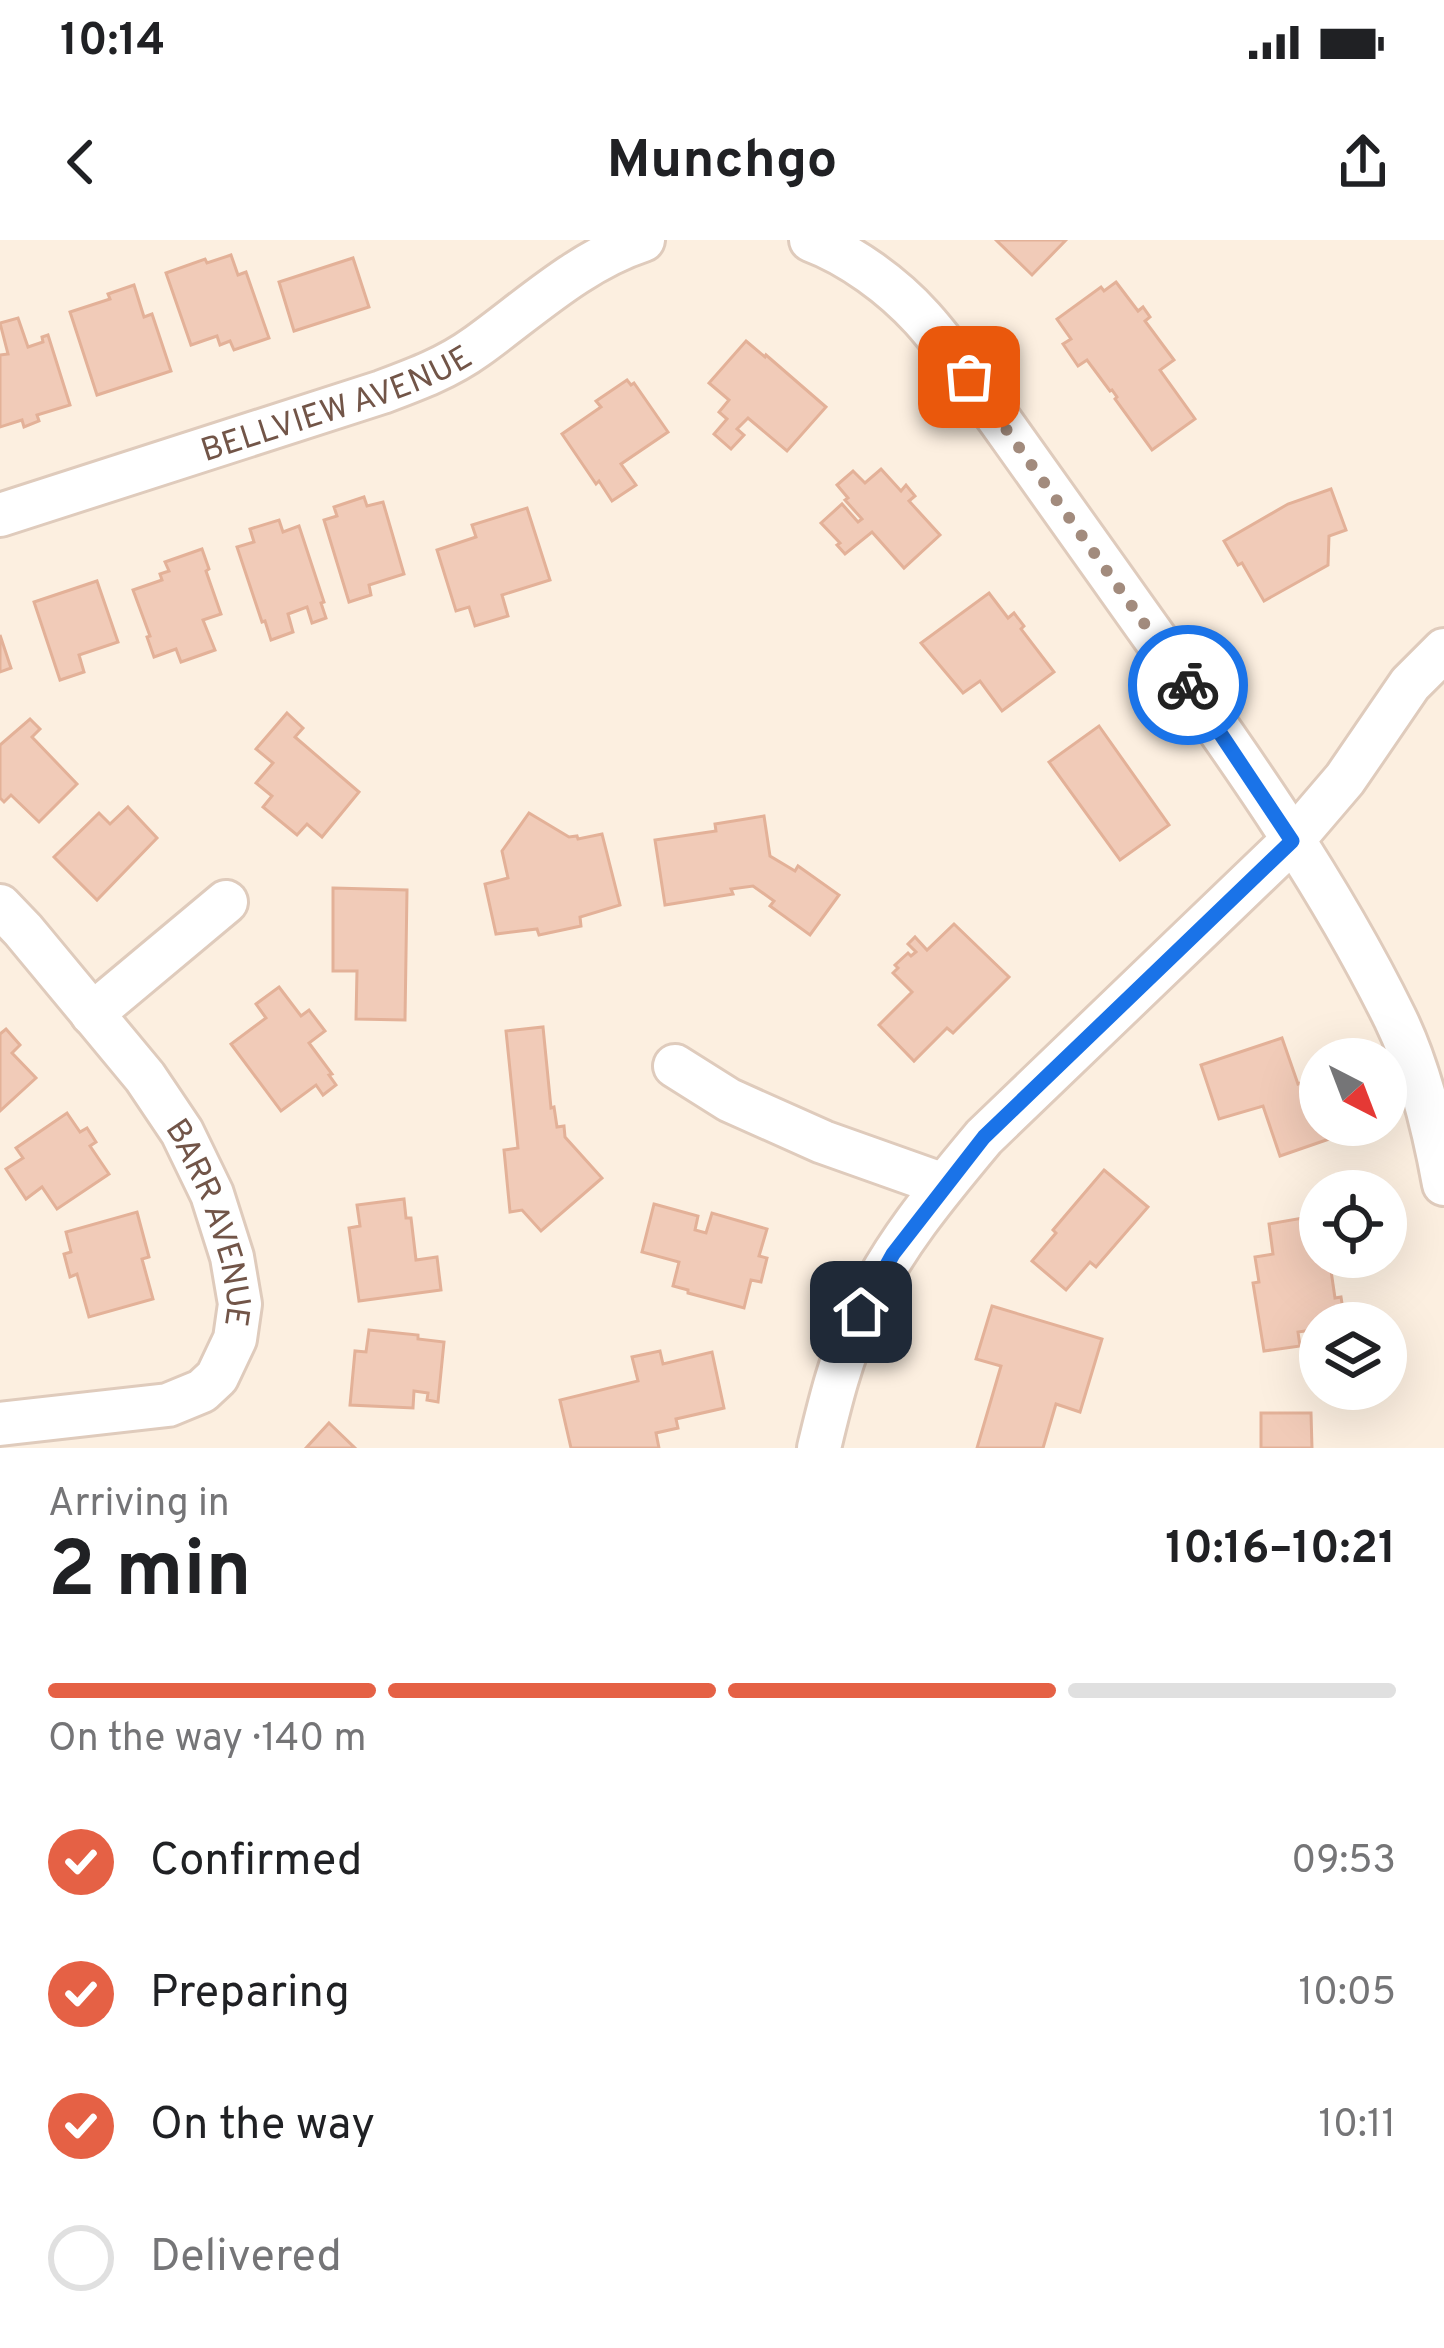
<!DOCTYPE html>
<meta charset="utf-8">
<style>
:root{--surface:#fff;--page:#f6f6f6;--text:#202124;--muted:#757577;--line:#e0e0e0;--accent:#e56145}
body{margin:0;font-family:Overpass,sans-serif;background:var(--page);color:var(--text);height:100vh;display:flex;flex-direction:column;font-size:45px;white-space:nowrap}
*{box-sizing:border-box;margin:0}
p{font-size:39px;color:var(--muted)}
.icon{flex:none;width:66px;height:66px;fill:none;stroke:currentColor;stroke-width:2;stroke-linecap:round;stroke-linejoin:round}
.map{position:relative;height:1208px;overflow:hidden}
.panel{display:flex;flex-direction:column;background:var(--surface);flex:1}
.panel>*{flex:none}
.needle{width:78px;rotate:138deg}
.tools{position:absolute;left:1299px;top:798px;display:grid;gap:24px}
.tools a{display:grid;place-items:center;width:108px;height:108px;border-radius:50%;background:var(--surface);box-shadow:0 12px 48px #0002;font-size:60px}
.pin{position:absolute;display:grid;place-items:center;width:102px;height:102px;color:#fff;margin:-51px;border-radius:24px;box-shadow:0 6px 18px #0006}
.courier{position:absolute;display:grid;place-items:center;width:120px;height:120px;margin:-60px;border:9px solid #1a73e8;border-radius:50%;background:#fff;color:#222;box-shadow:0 3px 15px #0007}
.summary em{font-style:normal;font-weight:700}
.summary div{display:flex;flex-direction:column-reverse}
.summary{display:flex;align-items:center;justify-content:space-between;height:204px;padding:0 48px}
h1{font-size:78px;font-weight:700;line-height:90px}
.bar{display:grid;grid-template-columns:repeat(4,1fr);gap:18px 12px;align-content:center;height:144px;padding:0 48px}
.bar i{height:15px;border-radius:9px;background:var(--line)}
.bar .current{background:var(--accent)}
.bar p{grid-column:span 4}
ol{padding:0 48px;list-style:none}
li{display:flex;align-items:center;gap:36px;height:132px}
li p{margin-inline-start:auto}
li .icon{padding:12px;border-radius:50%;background:var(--accent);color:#fff;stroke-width:4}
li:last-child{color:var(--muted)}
li i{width:66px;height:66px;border:6px solid var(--line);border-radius:50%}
.status{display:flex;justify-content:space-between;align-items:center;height:84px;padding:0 60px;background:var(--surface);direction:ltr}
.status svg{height:33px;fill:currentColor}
header{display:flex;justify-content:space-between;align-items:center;height:156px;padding:0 48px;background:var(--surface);font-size:54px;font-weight:700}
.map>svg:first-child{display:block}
.building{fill:#f1cbb8;stroke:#e3b198;stroke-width:3}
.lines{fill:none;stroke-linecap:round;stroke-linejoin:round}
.minor-casing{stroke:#dfcbbc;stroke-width:48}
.minor{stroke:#fff;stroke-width:42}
.done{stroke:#a28b7d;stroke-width:12;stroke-dasharray:0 21.6}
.route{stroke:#1a73e8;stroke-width:15}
.labels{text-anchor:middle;stroke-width:10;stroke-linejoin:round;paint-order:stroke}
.street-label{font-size:33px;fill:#725548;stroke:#fff4e6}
</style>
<div class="status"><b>10:14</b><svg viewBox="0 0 49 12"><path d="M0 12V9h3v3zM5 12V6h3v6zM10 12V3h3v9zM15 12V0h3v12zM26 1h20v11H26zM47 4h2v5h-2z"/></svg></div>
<header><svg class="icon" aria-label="back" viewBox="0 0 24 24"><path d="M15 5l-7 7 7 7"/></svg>Munchgo<svg class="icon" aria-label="share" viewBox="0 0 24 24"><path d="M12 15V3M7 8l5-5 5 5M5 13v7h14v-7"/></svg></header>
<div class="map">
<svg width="1444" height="1208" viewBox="0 0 1444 1208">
<rect width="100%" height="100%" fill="#fcefe0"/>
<!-- building -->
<g class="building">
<path d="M 996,0 L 1066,0 L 1032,35 Z"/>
<path d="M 231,15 L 238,35 L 246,32 L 269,98 L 234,110 L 230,101 L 220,105 L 217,96 L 191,105 L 166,33 L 205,19 L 207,23 Z"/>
<path d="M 353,18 L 369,67 L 294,91 L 279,42 Z"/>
<path d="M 1116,42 L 1138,71 L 1143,67 L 1150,77 L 1145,81 L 1174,120 L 1160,130 L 1195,179 L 1152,210 L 1115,159 L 1117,157 L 1112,150 L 1110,151 L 1087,120 L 1078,126 L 1063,104 L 1071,99 L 1057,79 L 1101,47 L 1104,51 Z"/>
<path d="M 134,45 L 144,77 L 152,74 L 171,131 L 97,155 L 70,72 L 110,59 L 108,54 Z"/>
<path d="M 18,78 L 28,107 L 43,102 L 42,97 L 48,95 L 70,165 L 37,175 L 39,181 L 24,187 L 22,180 L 0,187 L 0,115 L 8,114 L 0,83 Z"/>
<path d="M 746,101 L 765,117 L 766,115 L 826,167 L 787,211 L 748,178 L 737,189 L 744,195 L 731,209 L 714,194 L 727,179 L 719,172 L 729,160 L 709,143 Z"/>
<path d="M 627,140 L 631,145 L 634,143 L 668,192 L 621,224 L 636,245 L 612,261 L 599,241 L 596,244 L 562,194 L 601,167 L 596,161 Z"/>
<path d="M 881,229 L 901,251 L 906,245 L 915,256 L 909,261 L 940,295 L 904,328 L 872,292 L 845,314 L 837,305 L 840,303 L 821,283 L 842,264 L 858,282 L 862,279 L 845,260 L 848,258 L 837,245 L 853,231 L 865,243 Z"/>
<path d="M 1331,249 L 1346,290 L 1329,296 L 1328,325 L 1264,361 L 1242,323 L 1238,325 L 1224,301 L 1288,264 Z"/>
<path d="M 364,257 L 367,266 L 383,262 L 404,334 L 369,345 L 371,355 L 349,362 L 324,280 L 337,276 L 334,267 Z"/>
<path d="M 527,268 L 550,340 L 502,355 L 508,376 L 475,386 L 469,367 L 456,371 L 437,310 L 476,297 L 472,285 Z"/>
<path d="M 279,280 L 283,292 L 299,286 L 324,362 L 321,363 L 326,378 L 312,383 L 307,367 L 288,374 L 293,392 L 271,400 L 265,381 L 262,382 L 237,307 L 254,302 L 250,289 Z"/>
<path d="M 202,309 L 209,329 L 206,331 L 221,374 L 203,380 L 215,410 L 181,422 L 176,409 L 154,417 L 147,397 L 150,396 L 133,350 L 162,340 L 160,334 L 169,331 L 165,322 Z"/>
<path d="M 97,341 L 118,402 L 79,415 L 84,432 L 60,440 L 34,362 Z"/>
<path d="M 989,353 L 1008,378 L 1014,373 L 1024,386 L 1021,389 L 1054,432 L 1002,471 L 980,441 L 963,453 L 921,403 Z"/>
<path d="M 0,395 L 11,428 L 0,432 Z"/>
<path d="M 287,473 L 303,488 L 295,497 L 359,552 L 322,597 L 307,584 L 297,595 L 263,567 L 272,556 L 256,543 L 273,523 L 256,509 Z"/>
<path d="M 30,479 L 40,489 L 32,497 L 77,544 L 39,582 L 11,555 L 4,562 L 0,558 L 0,505 Z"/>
<path d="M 1099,486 L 1169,585 L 1120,620 L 1049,522 Z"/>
<path d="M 128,567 L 157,598 L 97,660 L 54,617 L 99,573 L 110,584 Z"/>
<path d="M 529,573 L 569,597 L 577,596 L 578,599 L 602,594 L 620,665 L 580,677 L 581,686 L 539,695 L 537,689 L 496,694 L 485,644 L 508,638 L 502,611 Z"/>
<path d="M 764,576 L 770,616 L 795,631 L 798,626 L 839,655 L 810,695 L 770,666 L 774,661 L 753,646 L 731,649 L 733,654 L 665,665 L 655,600 L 716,591 L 715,584 Z"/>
<path d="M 333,648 L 407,650 L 405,780 L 356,779 L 357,731 L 333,731 Z"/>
<path d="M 954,684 L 1009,737 L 953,793 L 947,788 L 914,821 L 879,785 L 912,752 L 893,733 L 898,728 L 895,725 L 908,713 L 911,716 L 916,712 L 908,704 L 915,697 L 927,710 Z"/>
<path d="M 279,747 L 301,776 L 309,770 L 325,791 L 309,803 L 332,834 L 329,835 L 336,845 L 323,855 L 316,845 L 281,871 L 231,804 L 266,778 L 256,764 Z"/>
<path d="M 543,787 L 551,868 L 554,867 L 557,887 L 564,886 L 565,897 L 602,938 L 541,991 L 522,970 L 510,972 L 504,910 L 518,908 L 506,791 Z"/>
<path d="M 6,789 L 20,805 L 12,813 L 36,838 L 0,871 L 0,794 Z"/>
<path d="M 1282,798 L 1298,844 L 1311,839 L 1320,864 L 1320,885 L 1327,885 L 1332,898 L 1280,916 L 1263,866 L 1219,879 L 1201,825 Z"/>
<path d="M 67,873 L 80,892 L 87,888 L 96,902 L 90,906 L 109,934 L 57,969 L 42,947 L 26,959 L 6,929 L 23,918 L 16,908 Z"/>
<path d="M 1104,930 L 1148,967 L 1096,1027 L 1090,1022 L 1066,1050 L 1032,1021 L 1056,993 L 1053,990 Z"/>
<path d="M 404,959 L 406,978 L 411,978 L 416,1020 L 437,1017 L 441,1050 L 359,1061 L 349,988 L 360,986 L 357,965 Z"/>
<path d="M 654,964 L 698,976 L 695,990 L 706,993 L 712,973 L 767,989 L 759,1016 L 767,1018 L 761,1042 L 751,1040 L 744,1068 L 688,1053 L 688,1050 L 673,1046 L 679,1022 L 642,1012 Z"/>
<path d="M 137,972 L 149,1017 L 142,1019 L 153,1059 L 89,1077 L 77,1034 L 70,1037 L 64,1014 L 71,1012 L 66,992 Z"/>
<path d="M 1320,975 L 1320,1017 L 1329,1017 L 1335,1058 L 1341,1057 L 1345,1083 L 1320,1083 L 1320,1094 L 1319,1089 L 1298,1092 L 1300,1106 L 1264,1111 L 1253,1043 L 1259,1042 L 1255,1017 L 1273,1014 L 1269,984 Z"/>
<path d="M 992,1066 L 1102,1099 L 1080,1172 L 1056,1164 L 1043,1208 L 977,1208 L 1001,1126 L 976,1119 Z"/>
<path d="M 369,1090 L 418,1095 L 418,1099 L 444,1102 L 438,1162 L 427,1160 L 428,1153 L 414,1151 L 413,1168 L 350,1165 L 355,1111 L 366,1112 Z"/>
<path d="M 660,1111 L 663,1124 L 712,1112 L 724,1168 L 676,1179 L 678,1188 L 656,1193 L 659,1208 L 571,1208 L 560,1160 L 638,1141 L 632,1117 Z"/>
<path d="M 1261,1173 L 1311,1173 L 1312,1208 L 1261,1208 Z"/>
<path d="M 329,1183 L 355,1208 L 306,1208 Z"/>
</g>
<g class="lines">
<defs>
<g id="minor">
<path d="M 811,0 C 851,15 893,46 922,78 C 950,109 974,145 999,179 C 1036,231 1073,283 1110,335 C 1211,478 1318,621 1395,778 C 1420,829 1434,889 1444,944"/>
<path id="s1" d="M 0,275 L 382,152 C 414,140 447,128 476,107 C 529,69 579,21 643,0"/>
<path id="s2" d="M 0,666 L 23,690 L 145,837 L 182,892 L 212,954 L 232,1017 L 240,1064 L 235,1099 L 217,1137 L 202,1151 L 168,1165 L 0,1184"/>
<path d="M 92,774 L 226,662"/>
<path d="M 675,826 L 729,860 L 823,902 L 944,945"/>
<path d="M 819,1208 C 830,1162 841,1117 861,1074 C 891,1008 938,952 984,897 L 1292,601 L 1345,539 L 1410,444 L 1444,410"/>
</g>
</defs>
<!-- minor casing -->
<use href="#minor" class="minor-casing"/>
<!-- minor -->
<use href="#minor" class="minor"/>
</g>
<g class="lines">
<!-- done -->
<path class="done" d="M 969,137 L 1188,445"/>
<!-- route -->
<path class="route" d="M 861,1072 L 893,1014 L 984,897 L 1292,601 L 1188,445"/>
</g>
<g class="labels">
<!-- street labels -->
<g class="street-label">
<text dy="12" stroke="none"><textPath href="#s1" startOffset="354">BELLVIEW AVENUE</textPath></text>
<text dy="12" stroke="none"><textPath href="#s2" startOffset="387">BARR AVENUE</textPath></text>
</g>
</g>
</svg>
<div class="tools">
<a><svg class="needle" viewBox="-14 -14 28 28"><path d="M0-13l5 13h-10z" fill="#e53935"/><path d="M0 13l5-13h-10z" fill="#757577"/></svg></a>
<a><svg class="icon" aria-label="locate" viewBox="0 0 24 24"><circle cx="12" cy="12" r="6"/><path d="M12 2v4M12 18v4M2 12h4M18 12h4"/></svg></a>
<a><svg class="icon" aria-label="layers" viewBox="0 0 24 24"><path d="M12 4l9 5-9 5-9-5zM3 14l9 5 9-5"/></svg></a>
</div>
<div class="pin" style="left:969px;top:137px;background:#ea580c"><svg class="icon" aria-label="bag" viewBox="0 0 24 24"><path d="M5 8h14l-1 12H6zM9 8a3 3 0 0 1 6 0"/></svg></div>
<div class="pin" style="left:861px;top:1072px;background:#1f2937"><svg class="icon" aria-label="home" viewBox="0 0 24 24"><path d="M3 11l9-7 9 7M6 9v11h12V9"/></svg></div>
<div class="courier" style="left:1188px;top:445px"><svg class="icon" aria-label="bike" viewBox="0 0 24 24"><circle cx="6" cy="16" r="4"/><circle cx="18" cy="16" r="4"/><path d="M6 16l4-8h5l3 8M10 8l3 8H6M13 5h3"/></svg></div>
</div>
<section class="panel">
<div class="summary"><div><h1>2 min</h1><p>Arriving in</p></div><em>10:16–10:21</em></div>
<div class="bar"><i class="current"></i><i class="current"></i><i class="current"></i><i></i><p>On the way · 140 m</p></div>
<ol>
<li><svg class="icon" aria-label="check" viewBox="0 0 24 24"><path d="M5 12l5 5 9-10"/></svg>Confirmed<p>09:53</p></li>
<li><svg class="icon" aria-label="check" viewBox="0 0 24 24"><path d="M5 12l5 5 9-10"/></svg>Preparing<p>10:05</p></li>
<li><svg class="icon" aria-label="check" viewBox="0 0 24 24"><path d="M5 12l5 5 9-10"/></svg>On the way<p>10:11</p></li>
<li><i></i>Delivered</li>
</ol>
</section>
